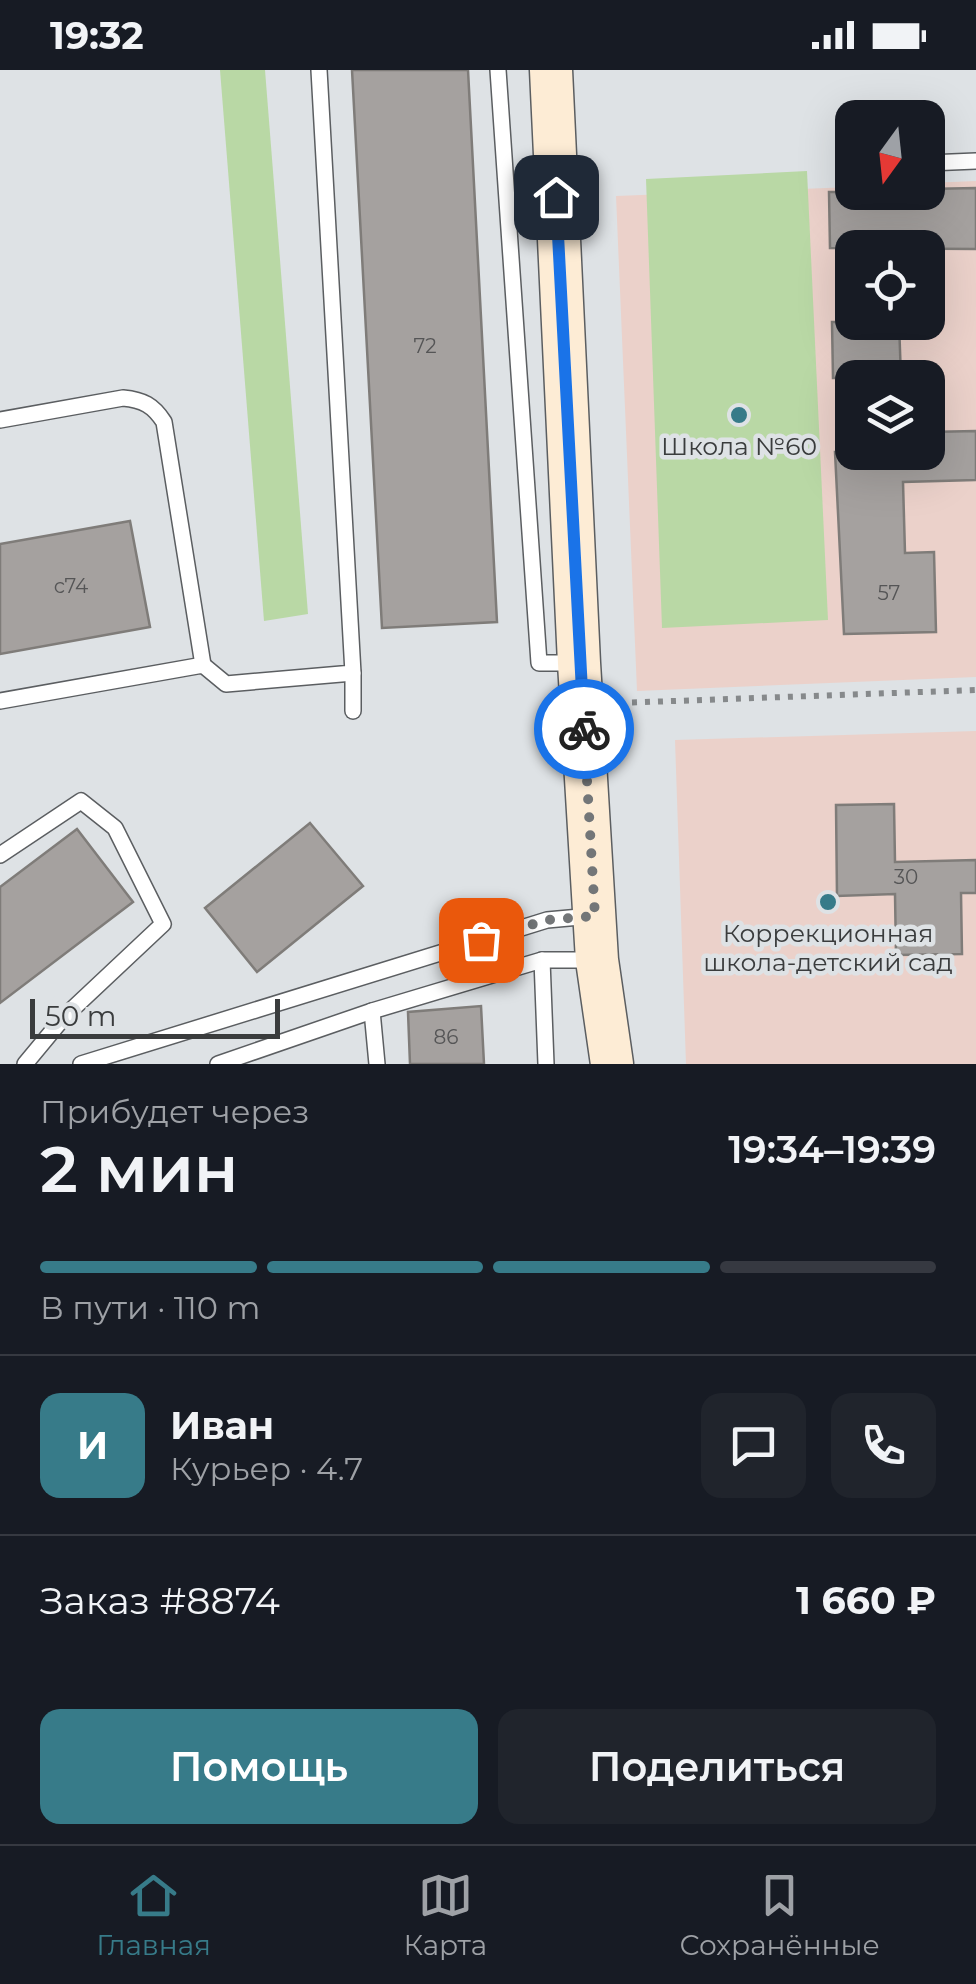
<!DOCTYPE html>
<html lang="ru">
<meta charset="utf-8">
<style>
:root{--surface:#171b24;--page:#20242c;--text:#f1f3f6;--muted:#9ea1a6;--line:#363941;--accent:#377b89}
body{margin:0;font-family:Montserrat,sans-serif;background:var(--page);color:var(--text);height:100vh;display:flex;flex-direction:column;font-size:38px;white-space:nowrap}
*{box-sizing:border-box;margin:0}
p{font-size:32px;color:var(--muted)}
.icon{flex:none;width:55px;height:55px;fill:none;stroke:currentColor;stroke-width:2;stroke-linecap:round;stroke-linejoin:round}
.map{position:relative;height:994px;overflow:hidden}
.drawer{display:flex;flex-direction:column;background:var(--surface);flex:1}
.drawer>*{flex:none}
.needle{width:65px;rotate:195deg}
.fabs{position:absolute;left:835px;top:30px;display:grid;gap:20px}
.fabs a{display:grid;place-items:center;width:110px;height:110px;border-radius:20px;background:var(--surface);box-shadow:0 10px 40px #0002;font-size:50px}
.scale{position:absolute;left:30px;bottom:25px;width:250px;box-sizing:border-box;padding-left:10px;border:5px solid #3a3c3d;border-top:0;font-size:28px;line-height:35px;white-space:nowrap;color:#3a3c3d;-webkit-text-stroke:8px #dee2e5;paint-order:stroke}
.pin{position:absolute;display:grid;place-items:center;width:85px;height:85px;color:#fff;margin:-42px;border-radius:20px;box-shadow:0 5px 15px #0006}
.courier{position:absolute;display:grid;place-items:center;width:100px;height:100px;margin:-50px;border:8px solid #1a73e8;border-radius:50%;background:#fff;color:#222;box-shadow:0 2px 12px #0007}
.headline em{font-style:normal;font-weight:600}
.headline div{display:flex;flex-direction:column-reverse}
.headline{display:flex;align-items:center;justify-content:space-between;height:170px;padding:0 40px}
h1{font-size:65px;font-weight:600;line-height:75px}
.bar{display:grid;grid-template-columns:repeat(4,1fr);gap:15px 10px;align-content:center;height:120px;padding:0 40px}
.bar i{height:12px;border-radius:8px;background:var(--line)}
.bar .active{background:var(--accent)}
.bar p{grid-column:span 4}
.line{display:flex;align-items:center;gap:25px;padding:0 40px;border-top:2px solid var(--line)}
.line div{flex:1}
.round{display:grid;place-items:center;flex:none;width:105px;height:105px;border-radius:20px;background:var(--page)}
.cta{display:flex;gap:20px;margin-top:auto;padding:20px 40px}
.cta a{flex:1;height:115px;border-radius:20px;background:var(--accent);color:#fff;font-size:40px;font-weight:600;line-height:115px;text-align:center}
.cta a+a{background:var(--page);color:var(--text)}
.status{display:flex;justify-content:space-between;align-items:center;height:70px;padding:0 50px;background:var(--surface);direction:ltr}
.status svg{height:28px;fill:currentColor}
.menu{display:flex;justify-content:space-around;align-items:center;height:140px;border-top:2px solid var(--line);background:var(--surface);font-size:28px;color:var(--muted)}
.menu a{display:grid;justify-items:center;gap:5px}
.menu .active{color:var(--accent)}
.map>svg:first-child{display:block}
.education{fill:#ebd1ca;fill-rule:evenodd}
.green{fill:#b9d8a5}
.building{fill:#a5a19f;stroke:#7f7c79;stroke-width:2.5}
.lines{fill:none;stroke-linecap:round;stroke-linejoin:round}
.service-casing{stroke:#5b5e61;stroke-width:18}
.secondary-casing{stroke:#5b5e61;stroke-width:45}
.path{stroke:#86898b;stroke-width:6;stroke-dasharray:5 8;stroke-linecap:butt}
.service{stroke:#fff;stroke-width:15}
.secondary{stroke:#fdecd5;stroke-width:42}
.done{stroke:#737678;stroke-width:10;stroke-dasharray:0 18}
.route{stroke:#1a73e8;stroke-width:12}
.poi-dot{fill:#377b89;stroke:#dee2e5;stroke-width:4}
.labels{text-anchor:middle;stroke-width:9;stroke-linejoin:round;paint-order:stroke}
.number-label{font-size:20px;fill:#555556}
.poi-label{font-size:25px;fill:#3a3c3d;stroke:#dee2e5}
</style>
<div class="status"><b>19:32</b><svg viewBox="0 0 49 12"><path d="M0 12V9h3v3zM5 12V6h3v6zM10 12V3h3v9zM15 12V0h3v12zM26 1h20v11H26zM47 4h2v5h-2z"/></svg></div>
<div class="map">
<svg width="976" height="994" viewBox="0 0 976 994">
<rect width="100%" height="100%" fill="#dee2e5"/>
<!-- education -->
<g class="education">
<path d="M 976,111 L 976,607 L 637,621 L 616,126 L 852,117 L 852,122 L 928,122 L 928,113 ZM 852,178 L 928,178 L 928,252 L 852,252 ZM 852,308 L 928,308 L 928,382 L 852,382 Z"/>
<path d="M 976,661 L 976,994 L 686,994 L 675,670 Z"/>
</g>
<!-- green -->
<g class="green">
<path d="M 220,0 L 265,0 L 308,544 L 264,551 Z"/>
<path d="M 807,101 L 828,550 L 662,558 L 646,109 Z"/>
</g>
<!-- building -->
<g class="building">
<path d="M 352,0 L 468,0 L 497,552 L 382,558 Z"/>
<path d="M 976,118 L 976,179 L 830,178 L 829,122 L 928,122 L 928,119 Z"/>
<path d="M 832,252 L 899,252 L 901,308 L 833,308 Z"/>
<path d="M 976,361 L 976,410 L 903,412 L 905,483 L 934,482 L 936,562 L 844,564 L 835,382 L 928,382 L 928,362 Z"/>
<path d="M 130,451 L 150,557 L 0,584 L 0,474 Z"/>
<path d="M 894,734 L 895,792 L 976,790 L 976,823 L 961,823 L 962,884 L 896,885 L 895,824 L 837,826 L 836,735 Z"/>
<path d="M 310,753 L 363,816 L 257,902 L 205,838 Z"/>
<path d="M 77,759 L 133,832 L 0,933 L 0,817 Z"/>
<path d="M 481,936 L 484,994 L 410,994 L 408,942 Z"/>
</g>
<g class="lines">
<defs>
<g id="service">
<path d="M 498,0 L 539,593 L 575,593"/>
<path d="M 928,93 L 976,91"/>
<path d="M 0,350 L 123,328 C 143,330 153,335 164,352 L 203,595"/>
<path d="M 353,603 L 353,641"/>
<path d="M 0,631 L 203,595 L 226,614 L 353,603 L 319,0"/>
<path d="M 0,785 L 81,731 L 115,758 L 163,854 L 64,947 L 25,994"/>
<path d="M 542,890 L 546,994"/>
<path d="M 81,994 L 547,850 L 591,846"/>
<path d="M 218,994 L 372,941"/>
<path d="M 377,994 L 372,941 L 542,890 L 592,890"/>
</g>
<path id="secondary" d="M 551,0 L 579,593 L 597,890 L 612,994"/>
</defs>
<!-- service casing -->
<use href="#service" class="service-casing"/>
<!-- secondary casing -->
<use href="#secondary" class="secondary-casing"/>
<!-- path -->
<path class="path" d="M 619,633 L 976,620"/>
<!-- service -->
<use href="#service" class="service"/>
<!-- secondary -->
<use href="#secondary" class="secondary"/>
</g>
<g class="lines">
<!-- done -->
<path class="done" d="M 481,870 L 547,850 L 595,846 L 584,659"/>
<!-- route -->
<path class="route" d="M 556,127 L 584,659"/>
</g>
<!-- markers -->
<g class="poi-dot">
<circle cx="739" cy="345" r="10"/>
<circle cx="828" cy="832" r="10"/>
</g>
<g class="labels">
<!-- number labels -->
<g class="number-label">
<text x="425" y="283">72</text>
<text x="71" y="523">с74</text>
<text x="889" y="530">57</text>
<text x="906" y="814">30</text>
<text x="446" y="974">86</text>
</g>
<!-- poi labels -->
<g class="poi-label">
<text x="739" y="385">Школа №60</text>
<text x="828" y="872">Коррекционная<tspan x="828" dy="29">школа-детский сад</tspan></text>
</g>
</g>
</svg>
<div class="fabs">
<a><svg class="needle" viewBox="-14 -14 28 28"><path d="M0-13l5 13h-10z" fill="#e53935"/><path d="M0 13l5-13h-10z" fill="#9ea1a6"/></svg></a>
<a><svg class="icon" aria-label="locate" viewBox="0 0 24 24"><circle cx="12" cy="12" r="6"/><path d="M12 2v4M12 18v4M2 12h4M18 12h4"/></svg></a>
<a><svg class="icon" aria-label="layers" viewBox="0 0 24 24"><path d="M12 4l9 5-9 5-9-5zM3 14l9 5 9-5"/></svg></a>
</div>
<div class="scale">50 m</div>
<div class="pin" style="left:481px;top:870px;background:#ea580c"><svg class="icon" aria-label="bag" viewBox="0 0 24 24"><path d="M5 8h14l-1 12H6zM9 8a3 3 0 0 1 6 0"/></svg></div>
<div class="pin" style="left:556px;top:127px;background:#1f2937"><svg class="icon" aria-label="home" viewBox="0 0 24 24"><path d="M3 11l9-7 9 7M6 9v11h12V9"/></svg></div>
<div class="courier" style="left:584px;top:659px"><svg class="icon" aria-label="bike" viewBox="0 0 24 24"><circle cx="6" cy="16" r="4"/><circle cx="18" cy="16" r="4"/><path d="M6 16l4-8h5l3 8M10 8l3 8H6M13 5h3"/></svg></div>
</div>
<section class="drawer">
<div class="headline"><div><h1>2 мин</h1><p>Прибудет через</p></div><em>19:34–19:39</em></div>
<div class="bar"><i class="active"></i><i class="active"></i><i class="active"></i><i></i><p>В пути · 110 m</p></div>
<div class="line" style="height:180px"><b class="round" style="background:var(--accent);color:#fff">И</b><div><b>Иван</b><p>Курьер · 4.7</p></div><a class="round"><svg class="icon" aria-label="chat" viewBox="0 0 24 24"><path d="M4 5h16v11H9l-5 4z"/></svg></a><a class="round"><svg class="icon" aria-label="phone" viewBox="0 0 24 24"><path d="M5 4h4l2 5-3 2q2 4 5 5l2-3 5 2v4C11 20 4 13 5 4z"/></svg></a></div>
<div class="line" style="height:130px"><div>Заказ #8874</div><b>1 660 ₽</b></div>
<div class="cta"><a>Помощь</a><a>Поделиться</a></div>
</section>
<nav class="menu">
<a class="active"><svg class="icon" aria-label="home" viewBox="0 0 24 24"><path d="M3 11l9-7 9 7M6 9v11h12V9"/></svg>Главная</a>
<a><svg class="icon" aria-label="map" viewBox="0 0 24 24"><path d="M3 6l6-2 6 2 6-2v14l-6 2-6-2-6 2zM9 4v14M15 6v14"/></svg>Карта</a>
<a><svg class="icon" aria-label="saved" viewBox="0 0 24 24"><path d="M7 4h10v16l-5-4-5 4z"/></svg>Сохранённые</a>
</nav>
